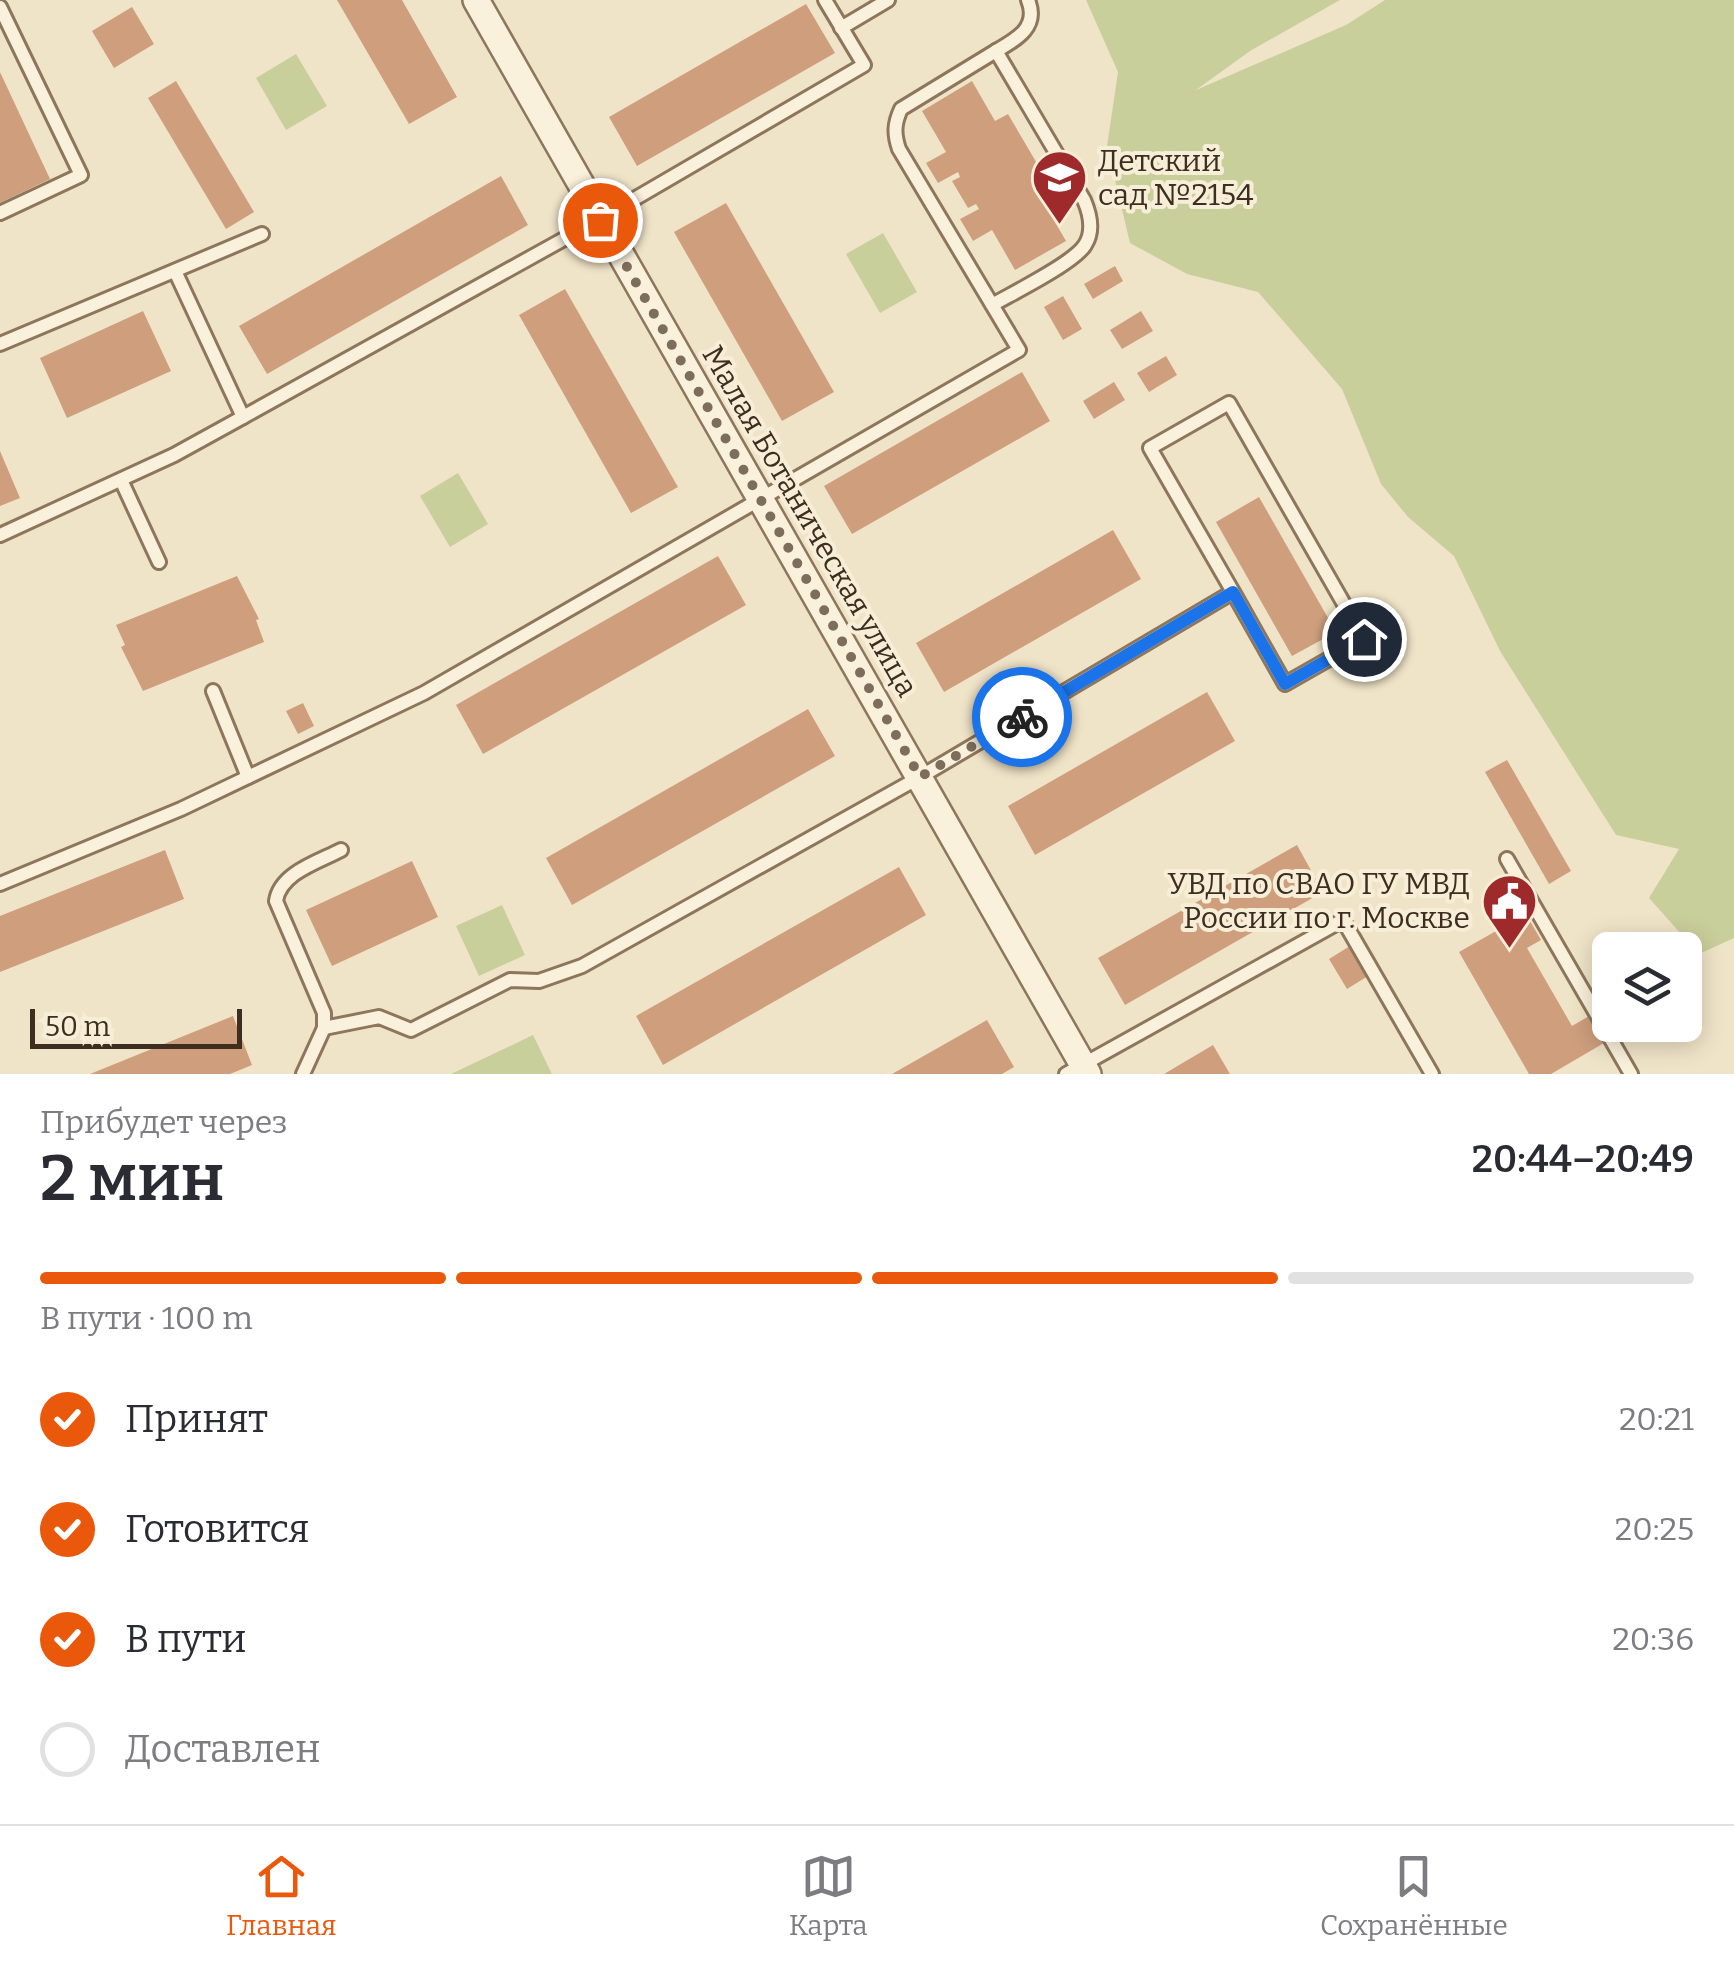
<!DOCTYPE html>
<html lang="ru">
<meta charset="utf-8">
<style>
:root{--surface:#fff;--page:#f7f7f7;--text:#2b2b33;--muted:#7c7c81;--line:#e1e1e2;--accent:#ea580c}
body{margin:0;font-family:Bitter,serif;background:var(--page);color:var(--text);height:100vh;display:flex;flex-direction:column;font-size:38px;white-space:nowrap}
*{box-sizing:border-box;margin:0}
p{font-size:32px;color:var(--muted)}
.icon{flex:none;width:55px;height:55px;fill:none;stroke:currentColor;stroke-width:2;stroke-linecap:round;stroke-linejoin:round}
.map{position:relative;height:1074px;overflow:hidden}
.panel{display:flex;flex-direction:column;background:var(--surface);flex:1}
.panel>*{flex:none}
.fabs{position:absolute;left:1592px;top:932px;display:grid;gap:20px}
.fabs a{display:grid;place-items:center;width:110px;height:110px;border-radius:15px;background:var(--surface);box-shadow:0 5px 25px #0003;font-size:50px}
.scale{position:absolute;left:30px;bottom:25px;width:212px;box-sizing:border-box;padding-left:10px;border:5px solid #3d2e20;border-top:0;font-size:28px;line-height:35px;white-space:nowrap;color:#3d2e20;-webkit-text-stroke:8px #f7eed8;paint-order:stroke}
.pin{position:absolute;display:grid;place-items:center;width:85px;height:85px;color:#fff;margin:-42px;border:5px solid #fff;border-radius:50%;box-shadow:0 2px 10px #0007}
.courier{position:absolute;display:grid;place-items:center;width:100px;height:100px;margin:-50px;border:8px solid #1a73e8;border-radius:50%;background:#fff;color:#222;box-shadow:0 2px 12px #0007}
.overview em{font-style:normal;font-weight:600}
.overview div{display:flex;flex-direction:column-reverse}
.overview{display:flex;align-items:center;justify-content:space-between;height:170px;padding:0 40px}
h1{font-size:65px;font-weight:600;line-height:75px}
.bar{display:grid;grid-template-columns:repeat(4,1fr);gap:15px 10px;align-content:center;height:120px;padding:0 40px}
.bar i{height:12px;border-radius:8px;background:var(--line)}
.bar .selected{background:var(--accent)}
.bar p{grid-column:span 4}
ol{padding:0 40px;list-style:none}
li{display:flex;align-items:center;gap:30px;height:110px}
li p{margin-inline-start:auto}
li .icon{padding:10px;border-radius:50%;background:var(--accent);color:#fff;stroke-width:4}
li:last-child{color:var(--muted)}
li i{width:55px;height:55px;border:5px solid var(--line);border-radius:50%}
.menu{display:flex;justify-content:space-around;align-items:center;height:140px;border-top:2px solid var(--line);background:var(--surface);font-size:28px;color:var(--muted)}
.menu a{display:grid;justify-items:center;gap:5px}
.menu .selected{color:var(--accent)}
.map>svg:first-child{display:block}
.green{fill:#c9cf9b}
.building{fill:#cf9f7d}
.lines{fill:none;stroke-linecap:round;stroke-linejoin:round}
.service-casing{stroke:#8d765c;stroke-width:18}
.minor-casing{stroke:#8d765c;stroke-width:30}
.service{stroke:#faf1dc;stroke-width:12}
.minor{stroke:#faf1dc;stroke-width:25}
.done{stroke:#7c6e5b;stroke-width:10;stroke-dasharray:0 18}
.route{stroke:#1a73e8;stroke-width:12}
.labels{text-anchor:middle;stroke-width:8;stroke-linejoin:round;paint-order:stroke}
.poi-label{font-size:30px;fill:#3d2e20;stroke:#f7eed8;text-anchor:start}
.street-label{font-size:30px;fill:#3d2e20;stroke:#f7eed8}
</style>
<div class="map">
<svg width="1734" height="1074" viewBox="0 0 1734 1074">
<rect width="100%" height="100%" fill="#f0e4c8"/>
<!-- green -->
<g class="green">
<path d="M 1086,0 L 1340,0 L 1250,51 L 1196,90 L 1346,25 L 1385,0 L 1734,0 L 1734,938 L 1699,954 L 1649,898 L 1679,849 L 1616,835 L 1500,651 L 1454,556 L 1408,517 L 1381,484 L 1342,389 L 1258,292 L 1187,274 L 1130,243 L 1107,146 L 1118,72 Z"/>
<path d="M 296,54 L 327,106 L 286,130 L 256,78 Z"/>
<path d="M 883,233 L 917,292 L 880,313 L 846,254 Z"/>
<path d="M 458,473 L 488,524 L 450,547 L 420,496 Z"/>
<path d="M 502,905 L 525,955 L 479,976 L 456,926 Z"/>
<path d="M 533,1035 L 552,1074 L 451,1074 Z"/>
</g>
<!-- building -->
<g class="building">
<path d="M 337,0 L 402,0 L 457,97 L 409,124 Z"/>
<path d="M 806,4 L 835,53 L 637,166 L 609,117 Z"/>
<path d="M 132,7 L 154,44 L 114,68 L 92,31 Z"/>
<path d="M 0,72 L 50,179 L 0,203 Z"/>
<path d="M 176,81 L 254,212 L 226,229 L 148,98 Z"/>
<path d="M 972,81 L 995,121 L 1008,114 L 1052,189 L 1040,196 L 1066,241 L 1015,270 L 992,230 L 973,241 L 960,219 L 979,209 L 976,204 L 968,208 L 952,181 L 960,177 L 958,172 L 938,183 L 926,163 L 946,152 L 922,111 Z"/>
<path d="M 501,176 L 528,225 L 267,374 L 239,326 Z"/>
<path d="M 726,203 L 834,392 L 782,421 L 674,232 Z"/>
<path d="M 1115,266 L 1123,281 L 1093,299 L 1084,284 Z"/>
<path d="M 565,289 L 678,487 L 631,513 L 519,315 Z"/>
<path d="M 1063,296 L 1082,329 L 1063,340 L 1044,307 Z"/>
<path d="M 143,311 L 171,371 L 67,418 L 40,358 Z"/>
<path d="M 1141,311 L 1153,331 L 1122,349 L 1110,330 Z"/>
<path d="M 1166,356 L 1177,375 L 1149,392 L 1137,373 Z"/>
<path d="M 1022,372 L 1050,421 L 852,534 L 824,486 Z"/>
<path d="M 1114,382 L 1125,400 L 1094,419 L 1083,401 Z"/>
<path d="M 0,451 L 20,498 L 0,506 Z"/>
<path d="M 1259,497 L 1336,632 L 1292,656 L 1216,522 Z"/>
<path d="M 1113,530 L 1141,579 L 944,692 L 916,643 Z"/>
<path d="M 718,556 L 746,605 L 483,754 L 456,705 Z"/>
<path d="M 237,576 L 259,619 L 256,620 L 264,642 L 143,691 L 121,647 L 125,645 L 116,625 Z"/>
<path d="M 1207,692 L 1235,741 L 1035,855 L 1008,806 Z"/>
<path d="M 303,703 L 314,726 L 298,734 L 286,711 Z"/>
<path d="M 808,709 L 835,756 L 572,905 L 546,858 Z"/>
<path d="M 1507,760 L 1571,871 L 1549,884 L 1485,772 Z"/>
<path d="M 1297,845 L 1323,892 L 1125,1005 L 1098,958 Z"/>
<path d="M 165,850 L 184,899 L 0,972 L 0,916 Z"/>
<path d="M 412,861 L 438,917 L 332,966 L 306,910 Z"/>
<path d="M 899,867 L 926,915 L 663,1065 L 636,1016 Z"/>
<path d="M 1526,914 L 1541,940 L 1527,948 L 1572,1026 L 1589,1016 L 1604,1043 L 1551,1074 L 1529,1074 L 1459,952 Z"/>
<path d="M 1350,946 L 1368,976 L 1347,989 L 1329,959 Z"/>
<path d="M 233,1016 L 252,1065 L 230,1074 L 90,1074 Z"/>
<path d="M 987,1020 L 1014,1067 L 1002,1074 L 892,1074 Z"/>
<path d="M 1213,1045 L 1230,1074 L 1164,1074 Z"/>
</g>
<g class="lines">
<defs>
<g id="service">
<path d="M 0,7 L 81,175 L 0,213"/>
<path d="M 841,28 L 888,0"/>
<path d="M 996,51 C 1017,39 1039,27 1028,0"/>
<path d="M 175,271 L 243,417"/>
<path d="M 0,344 L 262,234"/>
<path d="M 121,480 L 159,562"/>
<path d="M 0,535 L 174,455 L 243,417 L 600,219 L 864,65 L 825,0"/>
<path d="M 213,691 L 248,777"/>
<path d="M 1507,859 L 1631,1074"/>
<path d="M 0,884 L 181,809 L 424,693 L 1019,350 L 899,149 C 894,134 894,124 901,109 L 996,51 L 1084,200 C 1090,214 1094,231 1085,245 C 1074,263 1013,293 992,305"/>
<path d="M 324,1028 L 379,1017 L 411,1030 L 510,980 L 539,981 L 582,966 L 920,777 L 1233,592 L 1150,448 L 1229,403 L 1364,639 L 1285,684 L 1233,592"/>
<path d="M 303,1074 L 324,1028 L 324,1013 L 276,901 C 280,873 318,862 341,850"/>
<path d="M 1066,1074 L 1343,920 L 1432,1074"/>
</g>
<path id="minor" d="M 476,0 L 1088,1074"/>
</defs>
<!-- service casing -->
<use href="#service" class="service-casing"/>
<!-- minor casing -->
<use href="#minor" class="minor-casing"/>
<!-- service -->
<use href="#service" class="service"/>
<!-- minor -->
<use href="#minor" class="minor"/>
</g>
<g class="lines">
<!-- done -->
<path class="done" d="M 600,220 L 920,777 L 1022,717"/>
<!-- route -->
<path class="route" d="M 1022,717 L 1233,592 L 1285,684 L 1364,639"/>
</g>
<!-- icons -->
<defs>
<symbol id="school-pin" viewBox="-11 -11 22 30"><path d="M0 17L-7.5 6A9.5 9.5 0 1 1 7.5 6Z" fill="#9e2a2b" stroke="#f7eed8"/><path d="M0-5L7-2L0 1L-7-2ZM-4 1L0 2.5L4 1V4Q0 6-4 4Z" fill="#fff"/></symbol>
<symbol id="civic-pin" viewBox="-11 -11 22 30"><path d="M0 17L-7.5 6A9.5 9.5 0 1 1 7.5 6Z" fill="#9e2a2b" stroke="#f7eed8"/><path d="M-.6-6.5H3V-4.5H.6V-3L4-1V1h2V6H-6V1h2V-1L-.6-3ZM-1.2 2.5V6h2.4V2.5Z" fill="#fff"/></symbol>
</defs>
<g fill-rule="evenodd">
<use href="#school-pin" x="1028" y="146" width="63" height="86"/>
<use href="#civic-pin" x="1478" y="870" width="63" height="86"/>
</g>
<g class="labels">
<!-- poi labels -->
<g class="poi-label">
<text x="1098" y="171">Детский<tspan x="1098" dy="34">сад №2154</tspan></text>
<text x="1470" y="894" text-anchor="end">УВД по СВАО ГУ МВД<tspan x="1470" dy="34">России по г. Москве</tspan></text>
</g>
<!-- street labels -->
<g class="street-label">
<text transform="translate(810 521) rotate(60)" y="10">Малая Ботаническая улица</text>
</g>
</g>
</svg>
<div class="fabs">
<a><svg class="icon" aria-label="layers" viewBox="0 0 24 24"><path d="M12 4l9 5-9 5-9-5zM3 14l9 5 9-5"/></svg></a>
</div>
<div class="scale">50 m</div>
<div class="pin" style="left:600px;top:220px;background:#ea580c"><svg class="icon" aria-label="bag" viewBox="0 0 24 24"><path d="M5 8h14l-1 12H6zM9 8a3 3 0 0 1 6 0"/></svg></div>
<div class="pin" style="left:1364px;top:639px;background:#1f2937"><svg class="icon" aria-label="home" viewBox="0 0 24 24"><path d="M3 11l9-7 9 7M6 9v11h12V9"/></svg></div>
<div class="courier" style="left:1022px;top:717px"><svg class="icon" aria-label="bike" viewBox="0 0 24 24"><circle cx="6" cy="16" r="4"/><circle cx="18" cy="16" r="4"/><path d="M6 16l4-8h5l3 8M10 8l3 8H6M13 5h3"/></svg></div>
</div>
<section class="panel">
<div class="overview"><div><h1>2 мин</h1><p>Прибудет через</p></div><em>20:44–20:49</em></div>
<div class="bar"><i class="selected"></i><i class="selected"></i><i class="selected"></i><i></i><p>В пути · 100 m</p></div>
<ol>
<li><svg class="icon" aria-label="check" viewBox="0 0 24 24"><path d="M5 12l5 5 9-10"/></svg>Принят<p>20:21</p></li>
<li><svg class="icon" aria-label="check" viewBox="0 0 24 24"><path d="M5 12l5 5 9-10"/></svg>Готовится<p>20:25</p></li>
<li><svg class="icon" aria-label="check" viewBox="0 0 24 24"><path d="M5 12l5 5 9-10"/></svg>В пути<p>20:36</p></li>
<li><i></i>Доставлен</li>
</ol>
</section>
<nav class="menu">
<a class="selected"><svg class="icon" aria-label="home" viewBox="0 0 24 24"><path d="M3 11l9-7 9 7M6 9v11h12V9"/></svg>Главная</a>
<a><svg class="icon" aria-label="map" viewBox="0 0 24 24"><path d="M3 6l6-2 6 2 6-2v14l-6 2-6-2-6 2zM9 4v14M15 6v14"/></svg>Карта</a>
<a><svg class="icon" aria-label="saved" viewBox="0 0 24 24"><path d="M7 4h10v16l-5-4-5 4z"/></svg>Сохранённые</a>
</nav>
